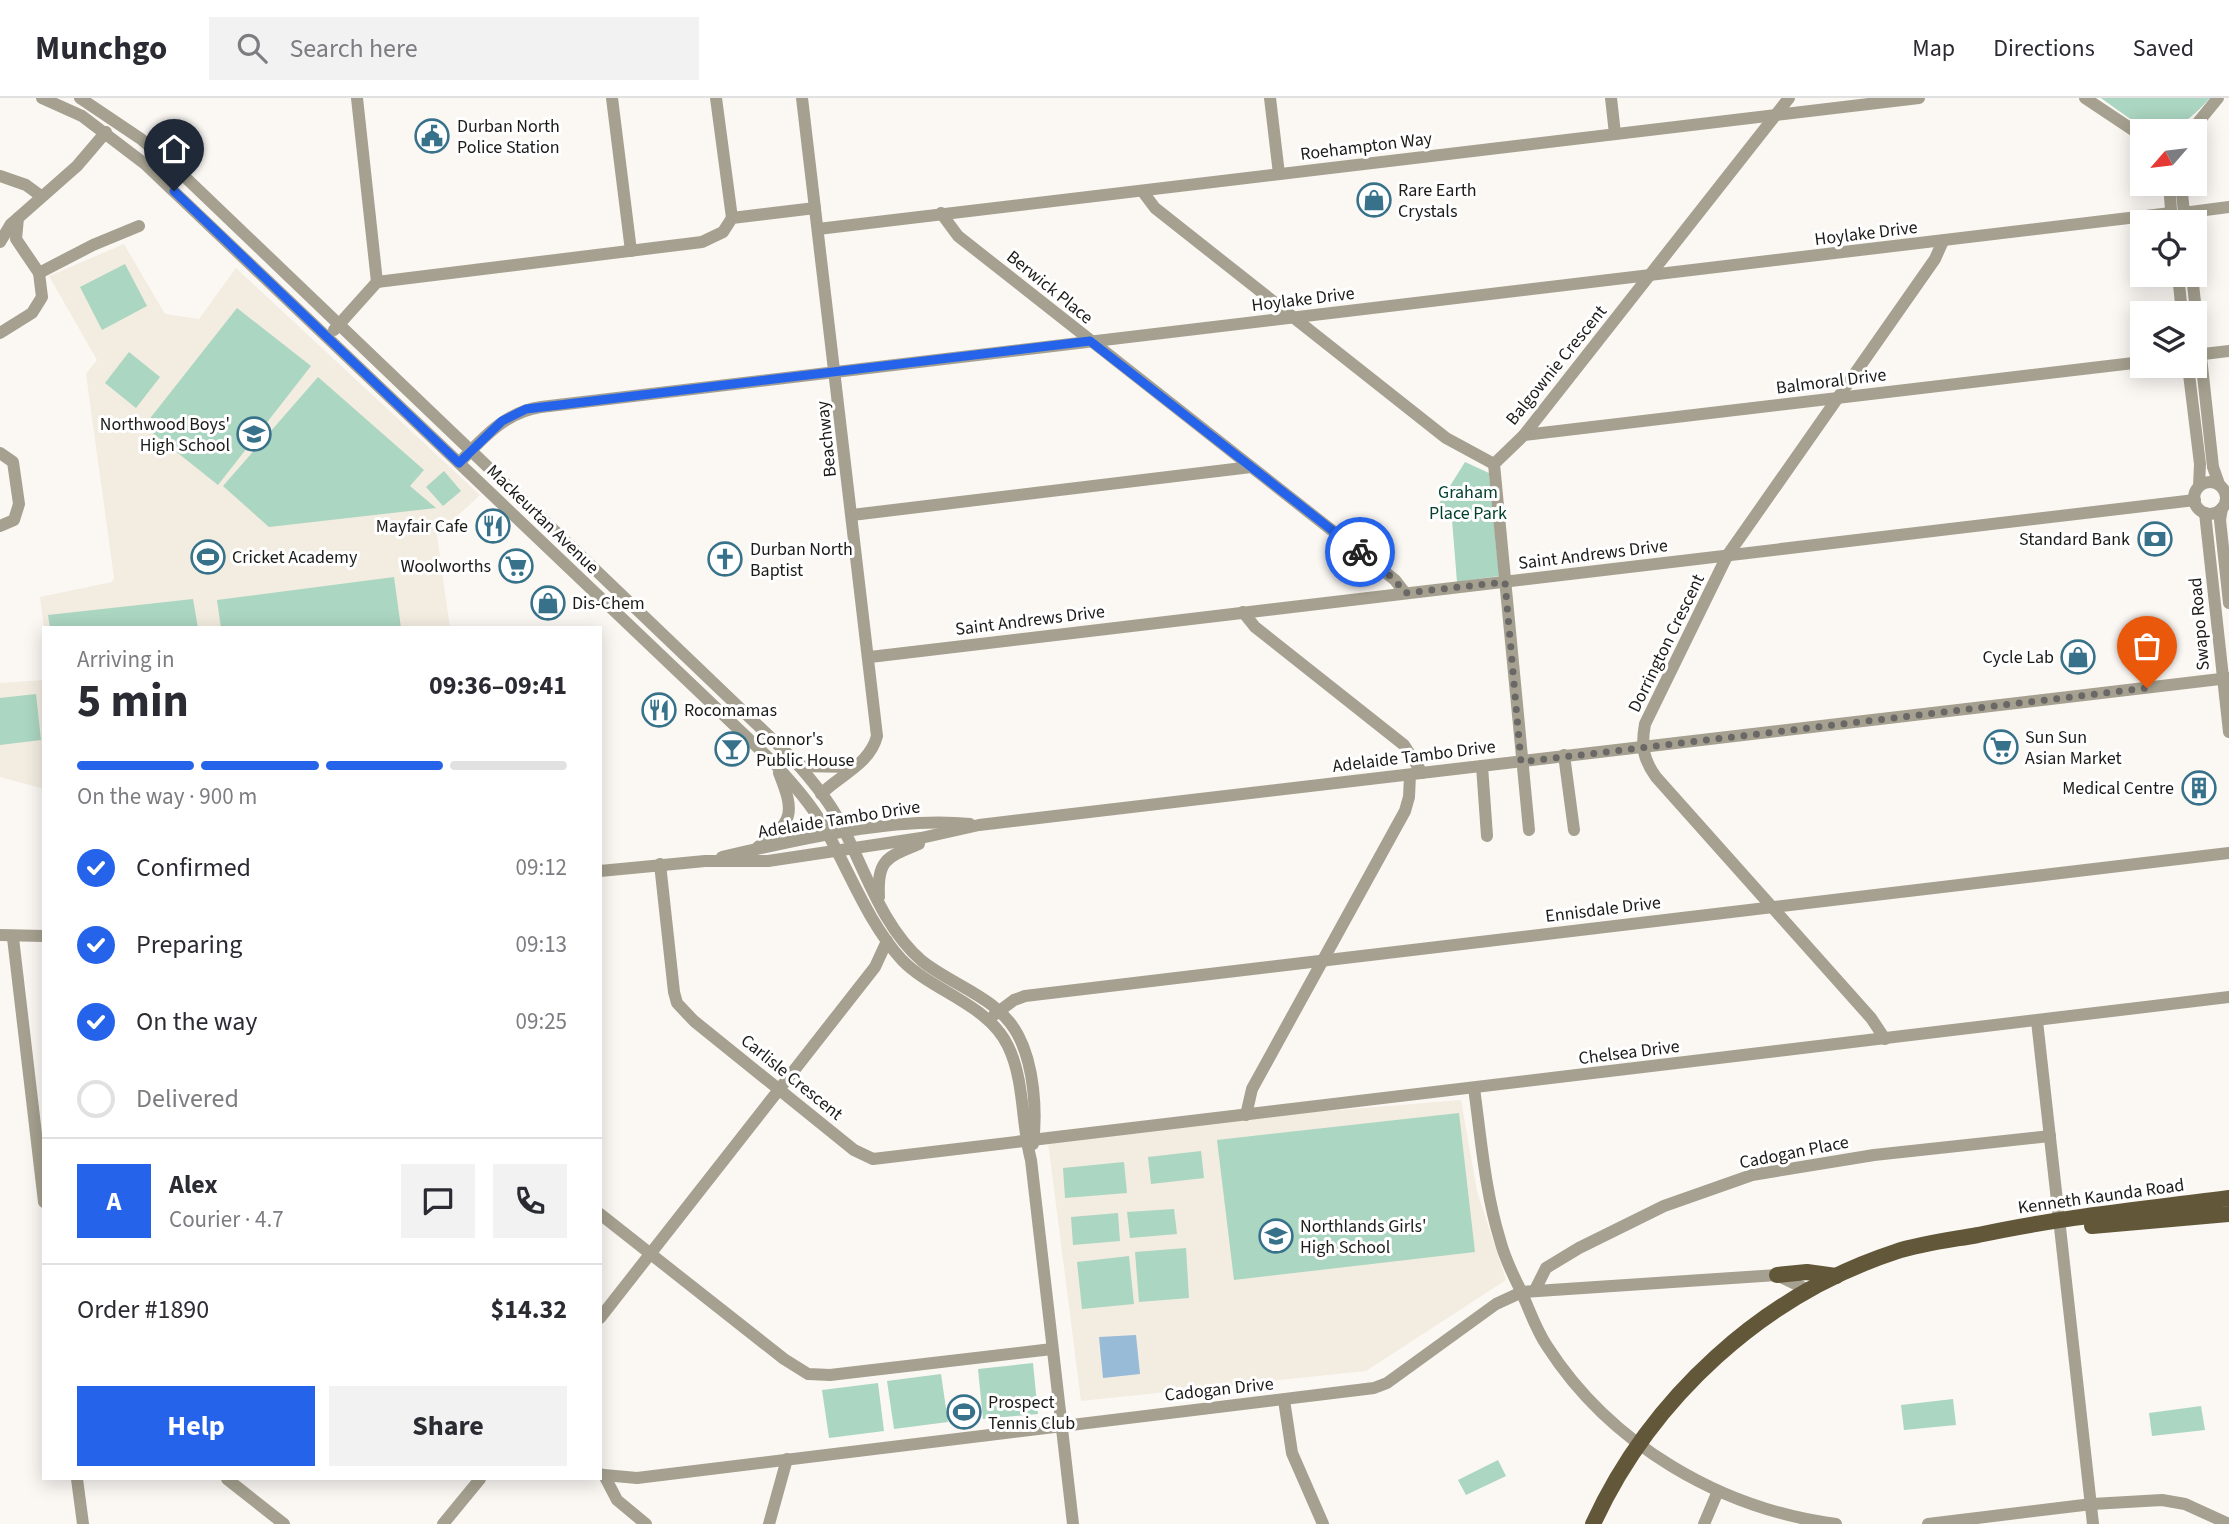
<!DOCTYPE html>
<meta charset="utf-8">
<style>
:root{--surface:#fff;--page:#f2f2f3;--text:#2b2b33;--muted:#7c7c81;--line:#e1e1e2;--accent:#2563eb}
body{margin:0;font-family:"Source Sans 3",sans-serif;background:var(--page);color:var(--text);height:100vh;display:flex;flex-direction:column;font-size:26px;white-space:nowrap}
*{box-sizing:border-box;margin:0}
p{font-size:23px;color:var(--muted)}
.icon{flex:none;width:38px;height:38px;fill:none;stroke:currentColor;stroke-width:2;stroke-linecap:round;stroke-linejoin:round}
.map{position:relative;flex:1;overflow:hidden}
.details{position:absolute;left:42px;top:528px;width:560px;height:854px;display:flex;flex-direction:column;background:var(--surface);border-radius:0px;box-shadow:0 4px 18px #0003}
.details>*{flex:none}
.needle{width:46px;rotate:242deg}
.tools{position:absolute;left:2130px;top:21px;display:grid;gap:14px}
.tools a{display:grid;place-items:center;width:77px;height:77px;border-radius:0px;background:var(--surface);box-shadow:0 4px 18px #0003;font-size:35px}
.pin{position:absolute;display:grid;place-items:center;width:60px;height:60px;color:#fff;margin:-72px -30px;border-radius:50% 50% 50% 0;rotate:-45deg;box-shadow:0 0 7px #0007}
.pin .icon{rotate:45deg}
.courier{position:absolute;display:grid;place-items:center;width:70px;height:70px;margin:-35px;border:5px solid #2563eb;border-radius:50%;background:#fff;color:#222;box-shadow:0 2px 9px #0007}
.overview em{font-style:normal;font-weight:700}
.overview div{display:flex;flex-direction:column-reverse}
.overview{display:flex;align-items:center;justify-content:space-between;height:119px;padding:0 35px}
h1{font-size:46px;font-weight:700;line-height:52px}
.bar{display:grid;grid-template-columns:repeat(4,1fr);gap:10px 7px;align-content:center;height:84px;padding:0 35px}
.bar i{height:9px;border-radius:5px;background:var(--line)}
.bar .active{background:var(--accent)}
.bar p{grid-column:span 4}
.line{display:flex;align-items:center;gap:18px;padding:0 35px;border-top:2px solid var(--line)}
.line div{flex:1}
.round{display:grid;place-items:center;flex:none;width:74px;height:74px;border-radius:0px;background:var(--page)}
ol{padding:0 35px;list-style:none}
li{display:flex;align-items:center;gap:21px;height:77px}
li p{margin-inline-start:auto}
li .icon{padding:7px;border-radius:50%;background:var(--accent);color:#fff;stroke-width:4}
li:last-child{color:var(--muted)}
li i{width:38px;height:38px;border:4px solid var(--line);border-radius:50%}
.button{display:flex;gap:14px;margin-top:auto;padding:14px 35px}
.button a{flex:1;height:80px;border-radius:0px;background:var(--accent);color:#fff;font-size:28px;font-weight:700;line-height:80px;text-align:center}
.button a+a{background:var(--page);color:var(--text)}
header{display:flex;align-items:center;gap:42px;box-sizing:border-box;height:98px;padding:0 35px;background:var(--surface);border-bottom:2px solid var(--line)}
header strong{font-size:33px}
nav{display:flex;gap:38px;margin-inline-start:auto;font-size:24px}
.search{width:490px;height:63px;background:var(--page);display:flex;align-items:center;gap:18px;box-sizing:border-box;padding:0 24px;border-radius:0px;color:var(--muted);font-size:26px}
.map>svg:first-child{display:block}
.built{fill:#f3ece1}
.green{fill:#abd6c1}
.water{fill:#98bbd8}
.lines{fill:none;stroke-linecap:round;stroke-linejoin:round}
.minor{stroke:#a5a08f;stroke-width:12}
.major{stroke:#625839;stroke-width:16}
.done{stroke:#6a6866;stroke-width:7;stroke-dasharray:0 12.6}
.route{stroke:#2563eb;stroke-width:9}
.labels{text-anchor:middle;stroke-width:6;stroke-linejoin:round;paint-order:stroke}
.poi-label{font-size:18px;fill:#1c1b1a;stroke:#fff;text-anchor:start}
.street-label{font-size:18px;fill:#1c1b1a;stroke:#fff}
.park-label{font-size:18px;fill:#02402c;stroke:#fff}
</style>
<header>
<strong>Munchgo</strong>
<div class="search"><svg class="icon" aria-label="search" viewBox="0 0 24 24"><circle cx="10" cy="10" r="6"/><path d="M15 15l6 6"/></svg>Search here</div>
<nav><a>Map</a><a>Directions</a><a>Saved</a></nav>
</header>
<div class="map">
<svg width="2229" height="1426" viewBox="0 0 2229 1426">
<rect width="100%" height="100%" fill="#fbf8f4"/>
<!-- built -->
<g class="built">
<path d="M 124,146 L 165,216 L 199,221 L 236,170 L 480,397 L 437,437 L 450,530 L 44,530 L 40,499 L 112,484 L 114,480 L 86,276 L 97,262 L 49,178 Z"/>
<path d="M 44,582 L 44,691 L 0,679 L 0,585 Z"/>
<path d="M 1461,1002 L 1477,1093 L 1506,1182 L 1366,1273 L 1081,1303 L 1047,1036 Z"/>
</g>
<!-- green -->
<g class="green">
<path d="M 2101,0 L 2210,0 C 2165,50 2149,35 2101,0 Z"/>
<path d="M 125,166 L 147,208 L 102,232 L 80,189 Z"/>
<path d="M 237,210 L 311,268 L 218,387 L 144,328 Z"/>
<path d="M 129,254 L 160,279 L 136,310 L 105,285 Z"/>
<path d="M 318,279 L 424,372 L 410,388 L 436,410 L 269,429 L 223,388 Z"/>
<path d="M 1465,364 L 1489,375 L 1499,478 L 1457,484 L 1452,422 L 1435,412 Z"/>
<path d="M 444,373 L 461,393 L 443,408 L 426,389 Z"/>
<path d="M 394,479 L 401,530 L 221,530 L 217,502 Z"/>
<path d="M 193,501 L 198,530 L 50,530 L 48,517 Z"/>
<path d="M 36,596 L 41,642 L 0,647 L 0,600 Z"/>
<path d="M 1459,1015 L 1475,1154 L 1234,1182 L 1217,1042 Z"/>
<path d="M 1201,1053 L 1204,1080 L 1151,1086 L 1148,1059 Z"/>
<path d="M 1124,1064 L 1127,1095 L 1065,1100 L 1063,1070 Z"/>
<path d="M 1174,1111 L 1177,1136 L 1130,1140 L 1127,1114 Z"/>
<path d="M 1118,1115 L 1120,1143 L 1073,1147 L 1071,1119 Z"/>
<path d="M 1186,1150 L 1189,1200 L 1139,1204 L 1135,1154 Z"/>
<path d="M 1129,1158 L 1134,1206 L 1082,1211 L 1077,1164 Z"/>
<path d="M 1033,1265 L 1038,1316 L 983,1321 L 978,1271 Z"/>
<path d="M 941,1276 L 948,1324 L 894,1331 L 887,1283 Z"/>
<path d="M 878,1285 L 884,1333 L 829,1340 L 822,1292 Z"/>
<path d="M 1953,1301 L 1956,1327 L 1904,1332 L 1901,1307 Z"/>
<path d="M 2201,1308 L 2205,1332 L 2152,1338 L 2149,1315 Z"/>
<path d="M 1498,1362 L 1506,1378 L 1466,1397 L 1458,1382 Z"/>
</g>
<!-- water -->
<path class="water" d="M 1136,1237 L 1140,1276 L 1103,1280 L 1099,1239 Z"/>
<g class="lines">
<!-- minor -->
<g class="minor">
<path d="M 42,0 L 82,18 L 145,66 L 775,666 C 792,685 811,706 824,729 C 849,772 868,825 902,862 C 933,894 988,906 1008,948 C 1025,983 1021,1026 1031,1062 L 1073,1426"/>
<path d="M 80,0 L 141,41 L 185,79 L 794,662 C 809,679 825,698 836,717 C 863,764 879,826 922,863 C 953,888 998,899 1018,937 C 1034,967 1037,1012 1033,1046"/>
<path d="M 612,0 L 631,153"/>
<path d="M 716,0 L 732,120"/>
<path d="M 802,0 L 877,638 C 870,666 840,677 821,696"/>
<path d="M 1270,0 L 1279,76"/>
<path d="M 1611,0 L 1615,36"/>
<path d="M 2085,0 L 2142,38"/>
<path d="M 2191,33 L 2218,0"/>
<path d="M 0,78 L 26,87 L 41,98"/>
<path d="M 2169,86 L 2172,124"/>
<path d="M 2181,86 L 2185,124"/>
<path d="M 1143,94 L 1155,110 L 1446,340 L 1494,366"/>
<path d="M 941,115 L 958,138 L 1395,482 L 1405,495"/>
<path d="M 2183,115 L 2229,109"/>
<path d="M 818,131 L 1919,0"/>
<path d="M 0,144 L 11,126 L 18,120"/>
<path d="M 39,175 L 93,147 L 139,128"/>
<path d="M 2178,177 L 2182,215"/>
<path d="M 2192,177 L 2213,369 L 2219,386"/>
<path d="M 377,184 L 702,144 L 723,134 L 732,120 L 815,110"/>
<path d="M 334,232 L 377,184 L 357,0"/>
<path d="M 0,235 L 32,215 L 42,199 L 39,175 L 16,141 L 18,120 L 77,68 L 106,34"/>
<path d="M 2195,257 L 2229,253"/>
<path d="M 2188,268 L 2200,366 L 2199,388"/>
<path d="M 1524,337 L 2142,264"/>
<path d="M 0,355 L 13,364 L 19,406 L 14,422 L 0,428"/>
<path d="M 459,365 C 483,340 505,314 541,309 L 2171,115"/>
<circle cx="2210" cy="400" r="16"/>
<path d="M 2222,410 L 2220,422 L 2229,505"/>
<path d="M 2205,415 L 2229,634"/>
<path d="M 852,417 L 1251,369"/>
<path d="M 1243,514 L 1255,529 L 1404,647 L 1422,675"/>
<path d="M 870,559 L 2195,402"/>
<path d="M 1564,657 L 1574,732"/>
<path d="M 799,668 L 854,669"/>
<path d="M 1482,668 L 1487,738"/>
<path d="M 1529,732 L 1494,366 L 1524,337 L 1789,0"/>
<path d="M 758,749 C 794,724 795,715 779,675"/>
<path d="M 722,759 C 795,742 896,718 970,726"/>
<path d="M 660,766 L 674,894 L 677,905 L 694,923 L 854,1052 L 873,1061 L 2229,899"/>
<path d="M 600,773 L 705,763 L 768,763 L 921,740 L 979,727 L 2229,580"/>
<path d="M 879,799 C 877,761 887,759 919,746"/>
<path d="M 0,837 L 44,838"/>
<path d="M 13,840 L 44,1104"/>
<path d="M 994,917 L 1014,902 L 1025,898 L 2229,755"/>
<path d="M 2037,923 L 2093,1426"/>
<path d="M 1885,941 L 1871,920 L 1656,679 C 1643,661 1641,648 1645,626 L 1727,458 L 1935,161 L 1943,143"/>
<path d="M 1474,990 C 1481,1041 1485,1093 1500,1142 C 1504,1158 1512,1175 1520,1191 C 1529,1210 1535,1230 1547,1248 C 1610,1346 1720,1411 1836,1426"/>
<path d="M 1246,1017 L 1252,991 L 1405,713 L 1409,699 L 1410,677"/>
<path d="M 600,1116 L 784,1261 L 808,1276 L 830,1277 L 1052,1251"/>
<path d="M 1535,1192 L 1546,1170 L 1579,1150 L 1664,1108 L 1752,1077 L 1874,1057 L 2050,1038"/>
<path d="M 600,1220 L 875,869 L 887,843"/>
<path d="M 1284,1302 L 1292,1355 L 1323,1426"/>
<path d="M 600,1376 L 604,1377 L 617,1402 L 646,1426"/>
<path d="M 604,1377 L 637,1380 L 1374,1290 L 1387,1285 L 1496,1206 L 1522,1194 L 1777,1177 L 1808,1192"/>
<path d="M 77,1381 L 83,1426"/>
<path d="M 227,1381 L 284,1426"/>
<path d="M 443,1426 L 480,1381"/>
<path d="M 769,1426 L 787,1361"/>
<path d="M 1704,1426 L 1718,1393"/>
<path d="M 1928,1426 L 2092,1406 L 2162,1402 L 2185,1406 L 2229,1426"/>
</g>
<!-- major -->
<g class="major">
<path d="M 2092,1128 L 2229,1116"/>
<path d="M 1777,1177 L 1807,1174 L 1836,1178"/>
<path d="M 1593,1426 C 1651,1300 1763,1197 1895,1154 C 1922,1145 1950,1142 1978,1137 C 2061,1119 2145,1111 2229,1100"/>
</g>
</g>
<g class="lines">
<!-- done -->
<path class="done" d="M 1360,454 L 1395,482 L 1405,495 L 1505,484 L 1521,664 L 2147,590"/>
<!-- route -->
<path class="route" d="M 174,93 L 459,365 L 502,323 L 526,311 L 1090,243 L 1360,454"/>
</g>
<!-- icons -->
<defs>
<symbol id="civic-ring" viewBox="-11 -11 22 22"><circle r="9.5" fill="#fff" stroke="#37728a" stroke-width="1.5"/><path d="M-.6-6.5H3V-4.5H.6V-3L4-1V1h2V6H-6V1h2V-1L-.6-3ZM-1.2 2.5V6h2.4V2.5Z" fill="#37728a"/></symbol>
<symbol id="shop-ring" viewBox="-11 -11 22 22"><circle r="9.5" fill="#fff" stroke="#37728a" stroke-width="1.5"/><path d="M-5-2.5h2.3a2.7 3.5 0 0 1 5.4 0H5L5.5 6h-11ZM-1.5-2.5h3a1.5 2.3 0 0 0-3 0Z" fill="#37728a"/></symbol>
<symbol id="school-ring" viewBox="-11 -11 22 22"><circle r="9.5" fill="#fff" stroke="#37728a" stroke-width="1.5"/><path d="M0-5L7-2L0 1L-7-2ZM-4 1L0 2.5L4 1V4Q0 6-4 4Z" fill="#37728a"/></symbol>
<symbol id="restaurant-ring" viewBox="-11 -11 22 22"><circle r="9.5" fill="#fff" stroke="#37728a" stroke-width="1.5"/><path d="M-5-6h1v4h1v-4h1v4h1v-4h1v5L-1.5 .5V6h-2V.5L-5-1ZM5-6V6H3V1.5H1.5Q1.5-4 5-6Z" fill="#37728a"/></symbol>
<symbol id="bank-ring" viewBox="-11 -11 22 22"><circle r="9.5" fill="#fff" stroke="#37728a" stroke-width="1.5"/><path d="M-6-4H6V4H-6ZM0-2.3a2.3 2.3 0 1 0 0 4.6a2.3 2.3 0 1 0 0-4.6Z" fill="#37728a"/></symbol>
<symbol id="stadium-ring" viewBox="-11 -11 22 22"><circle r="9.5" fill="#fff" stroke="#37728a" stroke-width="1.5"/><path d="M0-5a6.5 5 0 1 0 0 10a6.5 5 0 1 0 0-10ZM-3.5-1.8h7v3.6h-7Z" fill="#37728a"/></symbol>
<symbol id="church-ring" viewBox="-11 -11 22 22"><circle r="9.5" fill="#fff" stroke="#37728a" stroke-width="1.5"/><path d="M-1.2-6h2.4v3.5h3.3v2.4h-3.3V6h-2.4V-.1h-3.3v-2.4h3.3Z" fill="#37728a"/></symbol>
<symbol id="supermarket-ring" viewBox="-11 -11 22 22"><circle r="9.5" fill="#fff" stroke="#37728a" stroke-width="1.5"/><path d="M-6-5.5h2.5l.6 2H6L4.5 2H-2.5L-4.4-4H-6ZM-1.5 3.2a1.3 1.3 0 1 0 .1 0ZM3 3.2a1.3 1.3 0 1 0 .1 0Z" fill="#37728a"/></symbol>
<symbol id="bar-ring" viewBox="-11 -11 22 22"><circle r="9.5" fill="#fff" stroke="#37728a" stroke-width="1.5"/><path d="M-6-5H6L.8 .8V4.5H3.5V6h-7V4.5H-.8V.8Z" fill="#37728a"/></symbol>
<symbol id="building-ring" viewBox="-11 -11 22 22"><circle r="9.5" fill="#fff" stroke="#37728a" stroke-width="1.5"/><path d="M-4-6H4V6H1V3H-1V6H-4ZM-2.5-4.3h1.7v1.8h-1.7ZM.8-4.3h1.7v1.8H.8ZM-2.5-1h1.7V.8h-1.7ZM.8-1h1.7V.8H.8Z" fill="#37728a"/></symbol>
</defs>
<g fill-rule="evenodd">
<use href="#civic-ring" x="413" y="19" width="38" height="38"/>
<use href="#shop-ring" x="1355" y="83" width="38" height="38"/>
<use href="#school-ring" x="235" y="317" width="38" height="38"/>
<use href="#restaurant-ring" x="474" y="409" width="38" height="38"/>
<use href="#bank-ring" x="2136" y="422" width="38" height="38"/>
<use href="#stadium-ring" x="189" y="440" width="38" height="38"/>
<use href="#church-ring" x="706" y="442" width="38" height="38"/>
<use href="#supermarket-ring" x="497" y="449" width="38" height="38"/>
<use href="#shop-ring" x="529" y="486" width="38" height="38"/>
<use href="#shop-ring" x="2059" y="540" width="38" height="38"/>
<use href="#restaurant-ring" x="640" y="593" width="38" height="38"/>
<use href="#supermarket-ring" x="1982" y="630" width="38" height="38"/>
<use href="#bar-ring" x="713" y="632" width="38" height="38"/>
<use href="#building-ring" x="2180" y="671" width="38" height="38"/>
<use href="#school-ring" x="1257" y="1119" width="38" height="38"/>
<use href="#stadium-ring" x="945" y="1295" width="38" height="38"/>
</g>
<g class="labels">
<!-- poi labels -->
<g class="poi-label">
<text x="457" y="34">Durban North<tspan x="457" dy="21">Police Station</tspan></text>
<text x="1398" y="98">Rare Earth<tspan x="1398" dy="21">Crystals</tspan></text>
<text x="230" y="332" text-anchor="end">Northwood Boys'<tspan x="230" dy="21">High School</tspan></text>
<text x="468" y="434" text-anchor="end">Mayfair Cafe</text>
<text x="2130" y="447" text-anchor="end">Standard Bank</text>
<text x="750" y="457">Durban North<tspan x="750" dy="21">Baptist</tspan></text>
<text x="232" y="465">Cricket Academy</text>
<text x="491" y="474" text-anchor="end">Woolworths</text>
<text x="572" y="511">Dis-Chem</text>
<text x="2054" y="565" text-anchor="end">Cycle Lab</text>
<text x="684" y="618">Rocomamas</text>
<text x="2025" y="645">Sun Sun<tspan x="2025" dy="21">Asian Market</tspan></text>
<text x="756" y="647">Connor's<tspan x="756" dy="21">Public House</tspan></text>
<text x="2174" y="696" text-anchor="end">Medical Centre</text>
<text x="1300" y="1134">Northlands Girls'<tspan x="1300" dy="21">High School</tspan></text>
<text x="988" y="1310">Prospect<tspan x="988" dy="21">Tennis Club</tspan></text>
</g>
<!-- street labels -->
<g class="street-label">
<text transform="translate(1366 48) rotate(-7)" y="6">Roehampton Way</text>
<text transform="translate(1866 135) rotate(-7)" y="6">Hoylake Drive</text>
<text transform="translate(1050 189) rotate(39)" y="6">Berwick Place</text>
<text transform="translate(1303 201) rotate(-7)" y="6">Hoylake Drive</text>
<text transform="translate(1556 267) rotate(-51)" y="6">Balgownie Crescent</text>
<text transform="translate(1831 283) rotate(-7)" y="6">Balmoral Drive</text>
<text transform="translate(826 341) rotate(-96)" y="6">Beachway</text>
<text transform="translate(543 421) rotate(44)" y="6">Mackeurtan Avenue</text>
<text transform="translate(1593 456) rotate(-7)" y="6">Saint Andrews Drive</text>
<text transform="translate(1030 522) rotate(-7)" y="6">Saint Andrews Drive</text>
<text transform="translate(2199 526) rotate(-95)" y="6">Swapo Road</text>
<text transform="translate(1666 545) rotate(-64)" y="6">Dorrington Crescent</text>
<text transform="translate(1414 658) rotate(-7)" y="6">Adelaide Tambo Drive</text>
<text transform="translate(839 721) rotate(-9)" y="6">Adelaide Tambo Drive</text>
<text transform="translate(1603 811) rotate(-7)" y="6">Ennisdale Drive</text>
<text transform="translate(1629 954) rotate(-7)" y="6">Chelsea Drive</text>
<text transform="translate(792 979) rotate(39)" y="6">Carlisle Crescent</text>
<text transform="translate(1794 1054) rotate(-11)" y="6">Cadogan Place</text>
<text transform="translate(2101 1098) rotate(-8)" y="6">Kenneth Kaunda Road</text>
<text transform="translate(1219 1291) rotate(-6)" y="6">Cadogan Drive</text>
</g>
<!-- park labels -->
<g class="park-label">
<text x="1468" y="400">Graham<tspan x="1468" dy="21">Place Park</tspan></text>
</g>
</g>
</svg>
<div class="tools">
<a><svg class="needle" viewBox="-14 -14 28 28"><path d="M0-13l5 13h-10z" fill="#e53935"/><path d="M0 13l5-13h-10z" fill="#7c7c81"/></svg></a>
<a><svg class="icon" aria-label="locate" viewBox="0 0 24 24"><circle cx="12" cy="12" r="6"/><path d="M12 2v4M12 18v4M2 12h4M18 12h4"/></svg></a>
<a><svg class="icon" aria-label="layers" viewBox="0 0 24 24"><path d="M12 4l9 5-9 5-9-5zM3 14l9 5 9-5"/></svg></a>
</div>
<div class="pin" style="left:2147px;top:590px;background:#ea580c"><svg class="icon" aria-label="bag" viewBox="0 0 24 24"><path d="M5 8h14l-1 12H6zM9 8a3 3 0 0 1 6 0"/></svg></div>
<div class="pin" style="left:174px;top:93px;background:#1f2937"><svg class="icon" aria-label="home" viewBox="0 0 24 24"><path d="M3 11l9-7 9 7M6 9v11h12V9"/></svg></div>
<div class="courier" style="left:1360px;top:454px"><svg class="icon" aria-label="bike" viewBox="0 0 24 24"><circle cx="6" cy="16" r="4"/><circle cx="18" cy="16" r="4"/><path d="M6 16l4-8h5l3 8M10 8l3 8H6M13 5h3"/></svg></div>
<section class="details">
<div class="overview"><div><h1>5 min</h1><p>Arriving in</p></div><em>09:36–09:41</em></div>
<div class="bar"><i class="active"></i><i class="active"></i><i class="active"></i><i></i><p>On the way · 900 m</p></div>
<ol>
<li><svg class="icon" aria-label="check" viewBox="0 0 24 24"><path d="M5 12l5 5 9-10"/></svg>Confirmed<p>09:12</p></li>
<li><svg class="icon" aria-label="check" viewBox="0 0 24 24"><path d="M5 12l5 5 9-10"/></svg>Preparing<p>09:13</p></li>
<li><svg class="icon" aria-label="check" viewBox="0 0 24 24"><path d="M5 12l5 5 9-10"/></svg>On the way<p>09:25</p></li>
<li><i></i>Delivered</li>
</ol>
<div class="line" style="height:126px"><b class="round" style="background:var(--accent);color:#fff">A</b><div><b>Alex</b><p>Courier · 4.7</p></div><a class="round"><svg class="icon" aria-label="chat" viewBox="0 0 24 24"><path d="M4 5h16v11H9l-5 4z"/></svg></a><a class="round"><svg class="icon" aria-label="phone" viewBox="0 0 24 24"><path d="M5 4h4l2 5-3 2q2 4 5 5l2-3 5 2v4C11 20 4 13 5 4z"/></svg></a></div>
<div class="line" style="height:91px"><div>Order #1890</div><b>$14.32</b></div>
<div class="button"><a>Help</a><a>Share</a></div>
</section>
</div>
